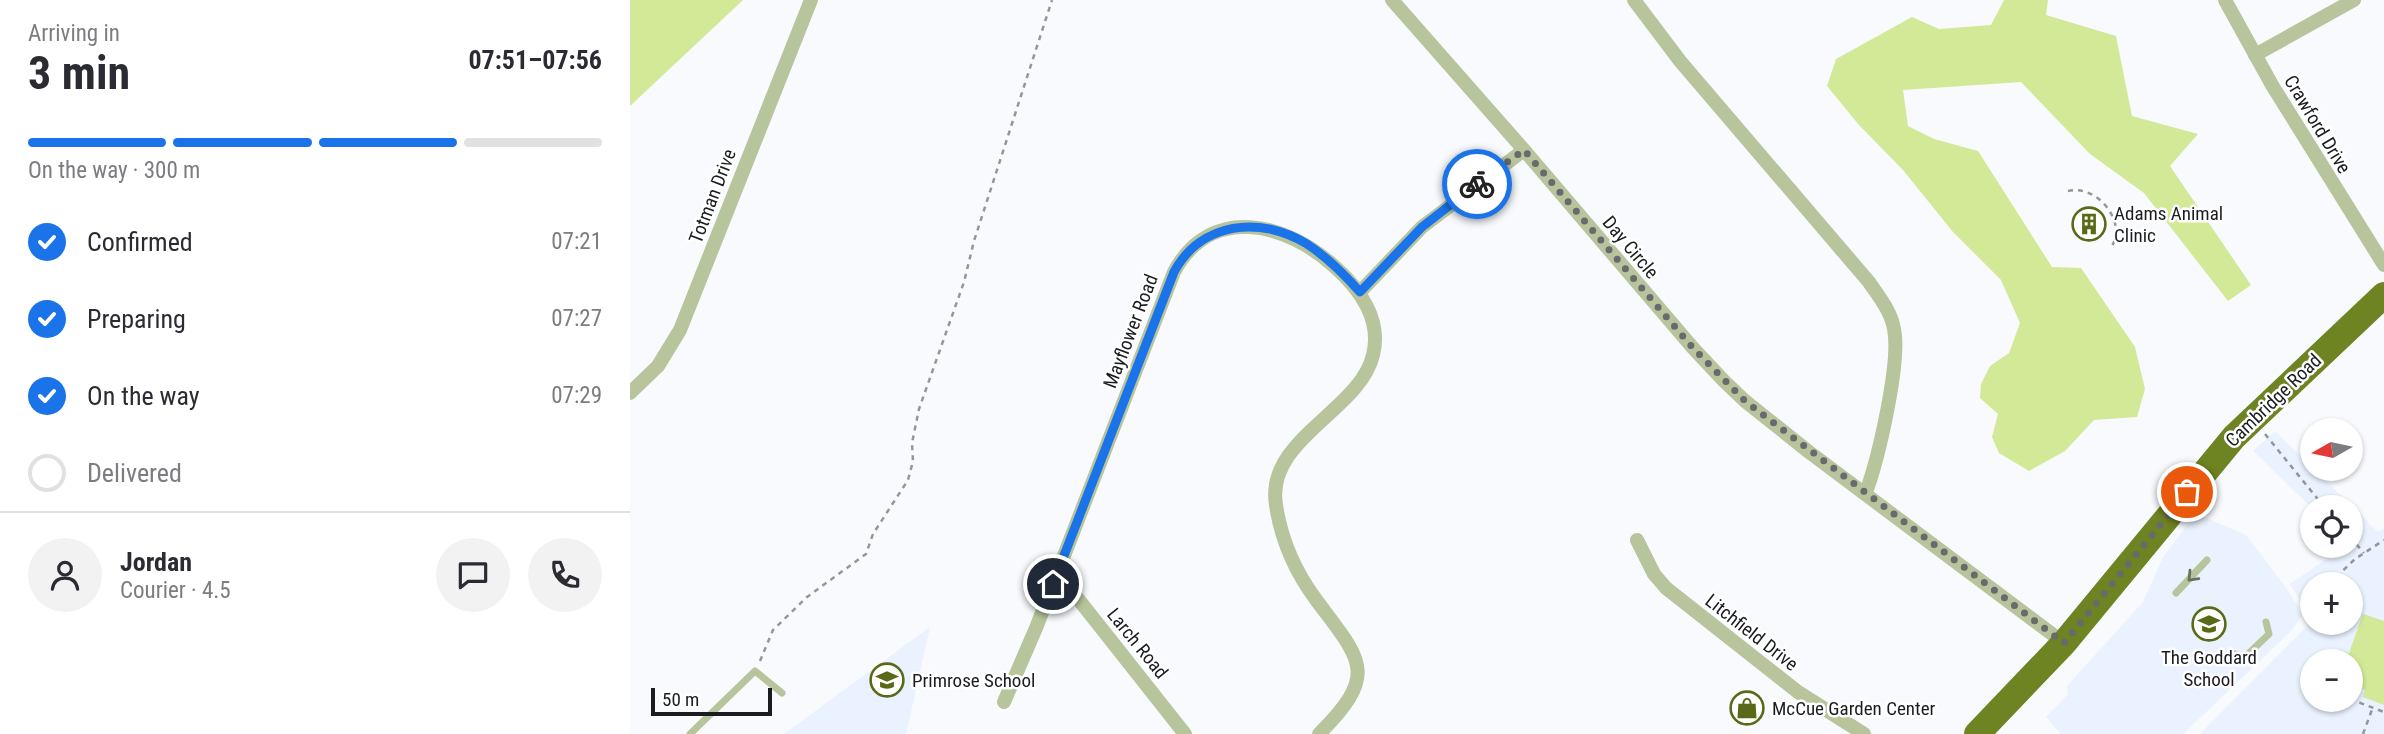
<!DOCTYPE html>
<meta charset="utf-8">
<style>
:root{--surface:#fff;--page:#f2f2f3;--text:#2b2b33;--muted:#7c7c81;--line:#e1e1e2;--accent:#1a73e8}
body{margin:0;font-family:"Roboto Condensed",sans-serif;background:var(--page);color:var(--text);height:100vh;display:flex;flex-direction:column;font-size:26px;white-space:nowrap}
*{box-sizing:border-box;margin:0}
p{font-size:23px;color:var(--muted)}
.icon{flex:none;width:38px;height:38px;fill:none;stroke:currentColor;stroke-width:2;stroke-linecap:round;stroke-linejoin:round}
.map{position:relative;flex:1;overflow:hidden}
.panel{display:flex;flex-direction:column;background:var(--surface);width:630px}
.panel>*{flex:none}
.needle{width:46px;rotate:261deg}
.controls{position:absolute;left:1670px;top:418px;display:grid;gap:14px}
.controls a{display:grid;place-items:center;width:63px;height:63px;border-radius:50%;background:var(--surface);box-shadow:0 2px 5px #0004;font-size:35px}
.scale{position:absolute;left:21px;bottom:18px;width:121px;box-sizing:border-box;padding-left:7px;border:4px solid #1a1c1f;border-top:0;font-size:19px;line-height:24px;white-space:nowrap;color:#1a1c1f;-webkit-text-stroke:5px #fff;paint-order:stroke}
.pin{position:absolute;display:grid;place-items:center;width:60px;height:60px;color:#fff;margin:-30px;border:4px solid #fff;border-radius:50%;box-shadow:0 2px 7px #0007}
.courier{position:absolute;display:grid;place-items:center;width:70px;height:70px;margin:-35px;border:5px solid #1a73e8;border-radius:50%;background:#fff;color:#222;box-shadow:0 2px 9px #0007}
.summary em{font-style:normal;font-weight:700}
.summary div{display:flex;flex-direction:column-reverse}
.summary{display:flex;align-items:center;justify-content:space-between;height:119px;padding:0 28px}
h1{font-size:46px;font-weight:700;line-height:52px}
.bar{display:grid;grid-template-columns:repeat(4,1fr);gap:10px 7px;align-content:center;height:84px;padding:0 28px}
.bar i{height:9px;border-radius:5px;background:var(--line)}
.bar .active{background:var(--accent)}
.bar p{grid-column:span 4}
.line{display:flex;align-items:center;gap:18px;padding:0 28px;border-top:2px solid var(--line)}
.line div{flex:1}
.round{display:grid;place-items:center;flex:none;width:74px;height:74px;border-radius:37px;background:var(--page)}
ol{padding:0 28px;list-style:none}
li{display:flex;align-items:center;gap:21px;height:77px}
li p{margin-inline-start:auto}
li .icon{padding:7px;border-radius:50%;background:var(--accent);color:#fff;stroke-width:4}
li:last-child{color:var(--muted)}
li i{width:38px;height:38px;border:4px solid var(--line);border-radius:50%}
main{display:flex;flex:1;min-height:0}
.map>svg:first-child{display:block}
.built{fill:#e9f2fe;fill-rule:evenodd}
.green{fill:#d2e997}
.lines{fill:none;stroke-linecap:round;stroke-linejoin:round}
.path{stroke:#949699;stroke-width:2.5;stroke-dasharray:5 5;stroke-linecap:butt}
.lane{stroke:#b8c49c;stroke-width:7}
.street{stroke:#b8c49c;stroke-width:14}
.highway{stroke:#6e8321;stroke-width:26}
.oneway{stroke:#69705e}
.done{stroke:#686a6d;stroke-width:7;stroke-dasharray:0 12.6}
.route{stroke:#1a73e8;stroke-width:9}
.labels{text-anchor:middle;stroke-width:5;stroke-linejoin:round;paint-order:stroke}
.street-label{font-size:19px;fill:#1a1c1f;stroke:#fff}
.poi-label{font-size:19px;fill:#1a1c1f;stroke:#fff;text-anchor:start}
</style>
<main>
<section class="panel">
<div class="summary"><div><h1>3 min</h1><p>Arriving in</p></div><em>07:51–07:56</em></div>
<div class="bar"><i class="active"></i><i class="active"></i><i class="active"></i><i></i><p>On the way · 300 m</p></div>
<ol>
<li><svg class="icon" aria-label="check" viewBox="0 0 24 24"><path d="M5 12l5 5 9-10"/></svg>Confirmed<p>07:21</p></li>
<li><svg class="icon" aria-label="check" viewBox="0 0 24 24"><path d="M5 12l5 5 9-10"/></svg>Preparing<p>07:27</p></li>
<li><svg class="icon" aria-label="check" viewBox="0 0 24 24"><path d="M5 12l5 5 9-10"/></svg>On the way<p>07:29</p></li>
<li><i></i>Delivered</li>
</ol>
<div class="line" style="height:126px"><a class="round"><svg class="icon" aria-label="person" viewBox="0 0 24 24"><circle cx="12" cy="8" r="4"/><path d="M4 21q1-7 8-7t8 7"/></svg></a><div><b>Jordan</b><p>Courier · 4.5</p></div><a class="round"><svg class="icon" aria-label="chat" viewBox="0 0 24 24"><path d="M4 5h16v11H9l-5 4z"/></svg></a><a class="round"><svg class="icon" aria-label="phone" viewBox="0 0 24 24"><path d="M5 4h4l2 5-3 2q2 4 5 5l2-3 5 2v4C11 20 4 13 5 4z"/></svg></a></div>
</section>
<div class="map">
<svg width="1754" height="734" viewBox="0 0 1754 734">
<rect width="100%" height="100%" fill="#f8fafe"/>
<!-- built -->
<g class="built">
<path d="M 1645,431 L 1748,532 L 1754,529 L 1754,734 L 1570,734 L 1682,621 L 1660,584 L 1715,546 L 1720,546 L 1720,508 L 1682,508 L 1623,451 ZM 1682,584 L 1720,584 L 1720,623 L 1682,623 ZM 1682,662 L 1720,662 L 1720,700 L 1682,700 Z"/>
<path d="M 1569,515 L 1616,535 L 1654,585 L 1673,615 L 1659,633 L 1553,734 L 1431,734 L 1416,717 L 1438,694 L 1437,686 L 1513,602 L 1533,557 L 1561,520 Z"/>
<path d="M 300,627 L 276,734 L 154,734 Z"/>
</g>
<!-- green -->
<g class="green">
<path d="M 0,0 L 113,0 L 0,106 Z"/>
<path d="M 1374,0 L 1418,0 L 1416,15 L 1486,36 L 1502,116 L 1568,134 L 1540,166 L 1621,285 L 1598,301 L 1514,193 L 1460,154 L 1391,82 L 1273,90 L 1278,126 L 1304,139 L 1348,151 L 1422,267 L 1451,268 L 1505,347 L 1515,389 L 1507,417 L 1464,420 L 1435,451 L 1399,471 L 1369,453 L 1362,437 L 1368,414 L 1350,398 L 1351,384 L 1360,366 L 1379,353 L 1390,323 L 1371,280 L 1323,232 L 1273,170 L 1229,125 L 1197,86 L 1206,59 L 1282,17 L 1309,29 L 1361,25 Z"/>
<path d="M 1733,614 L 1754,621 L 1754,705 L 1733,697 L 1735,690 L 1720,685 L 1720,662 L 1706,661 L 1710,650 L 1719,653 Z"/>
</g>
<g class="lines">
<!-- path -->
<g class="path">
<path d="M 1438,191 C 1470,184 1498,226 1481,247"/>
<path d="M 1635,434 L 1695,508"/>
<path d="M 1720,537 L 1734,553"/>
<path d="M 1699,584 L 1725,559 L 1754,540"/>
<path d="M 130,661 L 143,630 L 177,597 L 236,554 L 243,534 L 278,480 L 283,461 L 282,443 L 289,409 L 334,282 L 344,241 L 422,0"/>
<path d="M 1720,699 L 1754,712"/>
<path d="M 1733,734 L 1743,707"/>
</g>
<!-- lane -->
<g class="lane">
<path d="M 1546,593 L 1577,560"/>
<path d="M 1604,654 L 1615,657 L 1639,634 L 1636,622"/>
<path d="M 60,734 L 125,671 L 152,693"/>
</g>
<!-- street -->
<g class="street">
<path d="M 762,0 L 894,150 L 1063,348 L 1094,381 L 1115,401 L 1179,452 L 1434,643"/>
<path d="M 1004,0 L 1050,61 L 1239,282 C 1249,297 1261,311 1264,329 C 1271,362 1248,460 1236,492"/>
<path d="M 1595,0 L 1642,85 L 1754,265"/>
<path d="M 1625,55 L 1724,0"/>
<path d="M 730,292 L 792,227 L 894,150"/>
<path d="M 0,393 L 28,366 L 50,330 L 181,0"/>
<path d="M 1007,540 L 1024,574 L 1036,588 L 1168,692 L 1234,734"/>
<path d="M 423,585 L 441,592 L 449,600 L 555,734"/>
<path d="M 374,702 L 406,628 L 544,272 C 581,203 657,223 705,267 C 730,289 752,320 743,355 C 730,411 635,439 646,505 C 651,539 666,573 687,601 C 732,661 749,674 689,734"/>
</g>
<!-- highway -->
<path class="highway" d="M 1347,734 L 1434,643 L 1604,437 L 1754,295"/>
</g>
<!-- one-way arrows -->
<defs><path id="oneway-chevron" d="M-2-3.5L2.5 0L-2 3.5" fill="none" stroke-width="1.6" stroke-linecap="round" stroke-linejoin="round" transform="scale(1.75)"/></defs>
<use class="oneway" href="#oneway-chevron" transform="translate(1562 577) rotate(134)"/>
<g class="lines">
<!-- done -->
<path class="done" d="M 847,184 L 894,150 L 1063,348 L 1115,401 L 1434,643 L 1557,492"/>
<!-- route -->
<path class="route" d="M 423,584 L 544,272 C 571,222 630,215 677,244 C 697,257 714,274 730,292 L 792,227 L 847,184"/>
</g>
<!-- icons -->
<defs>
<symbol id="building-ring" viewBox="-11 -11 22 22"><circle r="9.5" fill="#fff" stroke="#586a17" stroke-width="1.5"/><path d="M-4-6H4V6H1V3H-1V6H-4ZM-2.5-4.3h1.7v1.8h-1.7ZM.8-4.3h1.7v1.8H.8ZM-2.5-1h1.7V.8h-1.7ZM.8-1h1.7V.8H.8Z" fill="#586a17"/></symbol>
<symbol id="school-ring" viewBox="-11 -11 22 22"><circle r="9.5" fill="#fff" stroke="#586a17" stroke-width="1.5"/><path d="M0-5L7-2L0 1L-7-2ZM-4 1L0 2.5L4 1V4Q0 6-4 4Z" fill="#586a17"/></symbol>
<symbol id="shop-ring" viewBox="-11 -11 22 22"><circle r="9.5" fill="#fff" stroke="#586a17" stroke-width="1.5"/><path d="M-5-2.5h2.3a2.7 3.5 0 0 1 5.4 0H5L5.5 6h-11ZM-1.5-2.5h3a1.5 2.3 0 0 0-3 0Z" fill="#586a17"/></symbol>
</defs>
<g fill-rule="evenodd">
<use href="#building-ring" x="1440" y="205" width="38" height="38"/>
<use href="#school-ring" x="1560" y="605" width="38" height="38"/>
<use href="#school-ring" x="238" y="661" width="38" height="38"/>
<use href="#shop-ring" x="1098" y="689" width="38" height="38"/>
</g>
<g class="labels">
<!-- street labels -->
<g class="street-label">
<text transform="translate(1688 124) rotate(59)" y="7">Crawford Drive</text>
<text transform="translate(82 196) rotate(-69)" y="7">Totman Drive</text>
<text transform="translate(1001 247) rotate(50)" y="7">Day Circle</text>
<text transform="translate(500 331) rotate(-69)" y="7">Mayflower Road</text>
<text transform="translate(1643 400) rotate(-44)" y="7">Cambridge Road</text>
<text transform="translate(1122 632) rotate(38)" y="7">Litchfield Drive</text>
<text transform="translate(508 643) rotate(51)" y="7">Larch Road</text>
</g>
<!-- poi labels -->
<g class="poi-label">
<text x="1484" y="220">Adams Animal<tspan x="1484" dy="22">Clinic</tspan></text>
<text x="1579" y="664" text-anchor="middle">The Goddard<tspan x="1579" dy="22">School</tspan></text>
<text x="282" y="687">Primrose School</text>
<text x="1142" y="715">McCue Garden Center</text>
</g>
</g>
</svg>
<div class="controls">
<a><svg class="needle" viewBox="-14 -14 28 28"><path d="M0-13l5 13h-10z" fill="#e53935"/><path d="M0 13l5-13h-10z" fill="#7c7c81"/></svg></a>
<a><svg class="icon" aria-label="locate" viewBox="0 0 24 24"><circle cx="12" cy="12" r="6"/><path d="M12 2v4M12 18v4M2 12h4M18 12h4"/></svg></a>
<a>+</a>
<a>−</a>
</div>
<div class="scale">50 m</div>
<div class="pin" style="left:1557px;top:492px;background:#ea580c"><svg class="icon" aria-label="bag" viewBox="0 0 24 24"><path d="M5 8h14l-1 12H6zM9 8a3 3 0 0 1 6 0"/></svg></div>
<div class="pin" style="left:423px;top:584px;background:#1f2937"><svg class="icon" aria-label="home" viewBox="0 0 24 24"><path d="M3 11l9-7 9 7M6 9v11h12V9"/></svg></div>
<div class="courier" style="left:847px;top:184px"><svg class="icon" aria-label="bike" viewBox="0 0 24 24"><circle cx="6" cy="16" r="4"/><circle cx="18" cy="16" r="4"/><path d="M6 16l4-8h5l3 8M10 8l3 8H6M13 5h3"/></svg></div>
</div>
</main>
